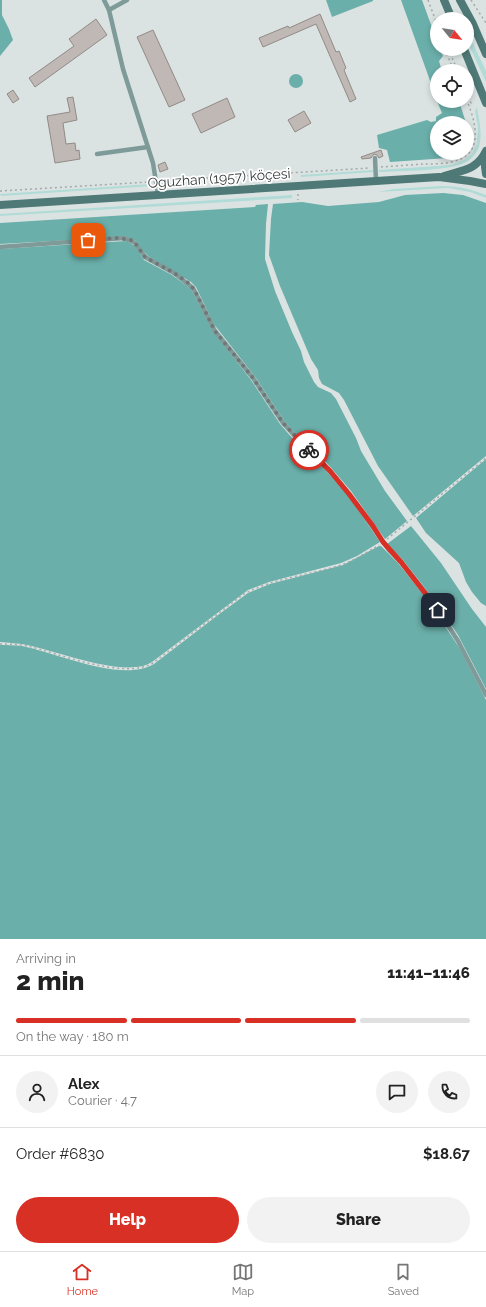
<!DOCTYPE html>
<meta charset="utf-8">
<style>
:root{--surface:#fff;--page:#f2f2f2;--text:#222;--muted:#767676;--line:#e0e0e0;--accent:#d93025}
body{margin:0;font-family:Raleway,sans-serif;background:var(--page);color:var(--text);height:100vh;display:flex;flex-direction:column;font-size:15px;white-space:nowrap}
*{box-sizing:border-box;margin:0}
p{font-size:13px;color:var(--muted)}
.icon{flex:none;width:22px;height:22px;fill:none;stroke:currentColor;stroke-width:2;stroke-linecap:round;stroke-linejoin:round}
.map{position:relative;height:939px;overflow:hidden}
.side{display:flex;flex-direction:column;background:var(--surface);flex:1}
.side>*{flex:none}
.needle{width:26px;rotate:120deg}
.controls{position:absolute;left:430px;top:12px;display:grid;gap:8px}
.controls a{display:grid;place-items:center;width:44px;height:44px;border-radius:50%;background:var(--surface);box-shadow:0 2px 6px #0003;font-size:20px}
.pin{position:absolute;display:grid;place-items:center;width:34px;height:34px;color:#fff;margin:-17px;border-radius:8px;box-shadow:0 2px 6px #0006}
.courier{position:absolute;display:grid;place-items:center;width:40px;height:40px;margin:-20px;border:3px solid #d93025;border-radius:50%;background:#fff;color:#222;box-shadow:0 1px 5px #0007}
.head em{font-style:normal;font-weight:800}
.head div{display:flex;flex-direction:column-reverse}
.head{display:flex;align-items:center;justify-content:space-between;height:68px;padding:0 16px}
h1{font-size:26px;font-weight:800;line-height:30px}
.bar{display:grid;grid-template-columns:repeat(4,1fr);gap:6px 4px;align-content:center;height:48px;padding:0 16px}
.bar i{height:5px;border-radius:3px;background:var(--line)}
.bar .active{background:var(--accent)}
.bar p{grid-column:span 4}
.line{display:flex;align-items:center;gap:10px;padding:0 16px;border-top:1px solid var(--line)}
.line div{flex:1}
.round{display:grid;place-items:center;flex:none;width:42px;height:42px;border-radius:21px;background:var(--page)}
.button{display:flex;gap:8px;margin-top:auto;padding:8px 16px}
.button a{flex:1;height:46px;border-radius:24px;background:var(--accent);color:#fff;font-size:16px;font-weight:800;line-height:46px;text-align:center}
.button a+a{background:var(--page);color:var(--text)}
.menu{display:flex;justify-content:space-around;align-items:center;height:56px;border-top:1px solid var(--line);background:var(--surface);font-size:11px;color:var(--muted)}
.menu a{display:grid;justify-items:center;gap:2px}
.menu .active{color:var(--accent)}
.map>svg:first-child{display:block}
.green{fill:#b1dbd7}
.forest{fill:#6bafaa}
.building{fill:#bfb8b5;stroke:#918b87}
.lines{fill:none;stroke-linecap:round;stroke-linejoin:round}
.path{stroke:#a3a9a9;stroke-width:1.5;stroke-dasharray:2 3;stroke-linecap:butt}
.service{stroke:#7f9b99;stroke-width:4.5}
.secondary{stroke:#4e7976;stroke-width:8}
.done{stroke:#727676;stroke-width:4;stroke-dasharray:0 7.2}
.route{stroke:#d93025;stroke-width:5}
.labels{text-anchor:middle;stroke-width:3.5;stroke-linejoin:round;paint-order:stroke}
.street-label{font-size:14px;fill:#393c3c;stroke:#fff}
</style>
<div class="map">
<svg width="486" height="939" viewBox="0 0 486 939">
<rect width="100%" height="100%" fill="#dbe3e2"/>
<!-- green -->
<g class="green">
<path d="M 467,31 L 486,71 L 486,82 L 467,41 Z"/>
<path d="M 477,107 C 479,120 483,135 479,147 C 476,154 471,160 464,163 C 447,171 400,171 379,172 L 379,170 L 451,165 L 464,160 L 472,154 L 477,144 L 478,127 L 475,111 Z"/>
<path d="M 373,170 L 373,172 L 301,177 L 301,175 Z"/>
<path d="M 207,180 L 207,183 L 161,186 L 161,183 Z"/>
<path d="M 152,184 L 152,186 L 1,196 L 0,194 Z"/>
<path d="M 441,186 C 457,186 471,189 486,195 L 486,198 L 470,192 L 448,188 L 378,192 L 393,189 Z"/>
<path d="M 292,195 L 292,198 L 0,216 L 0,214 Z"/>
</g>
<!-- forest -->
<g class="forest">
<path d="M 0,0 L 2,0 L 2,15 L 9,29 L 13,40 L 0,56 Z"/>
<path d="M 326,0 L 373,0 L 373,1 L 332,17 Z"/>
<path d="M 401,0 L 422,0 L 437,41 L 437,49 L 440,49 L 443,56 L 439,61 L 442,71 L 437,71 L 437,100 Z"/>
<circle cx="296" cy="81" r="7"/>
<path d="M 437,101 L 454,101 L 460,104 L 466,123 L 437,123 L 437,153 L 460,153 L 459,154 L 448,158 L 390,162 L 387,150 L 379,148 L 377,135 L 427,120 L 431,122 L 436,121 L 436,117 L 442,113 Z"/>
<path d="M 443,193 L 463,195 L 486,203 L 486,456 L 413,516 L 378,466 L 344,400 L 339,393 L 322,384 L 319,378 L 318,370 L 311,359 L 280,286 L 269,255 L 271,219 L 273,204 L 302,202 L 328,206 L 379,202 L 405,195 Z"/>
<path d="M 268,204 L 266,224 L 265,259 L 275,291 L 292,332 L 301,351 L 304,362 L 314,382 L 318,387 L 331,393 L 336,399 L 356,438 L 361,451 L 385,491 L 407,521 L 385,539 L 351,491 L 326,462 L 298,436 L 285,422 L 256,378 L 213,323 L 196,287 L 191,282 L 148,256 L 142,250 L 136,241 L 126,237 L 0,244 L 0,223 L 255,207 L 256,205 Z"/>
<path d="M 126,241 L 135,246 L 144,260 L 172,275 L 191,289 L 213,331 L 251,380 L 280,424 L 293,439 L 322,466 L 347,494 L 380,542 L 357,556 L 341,563 L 269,582 L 248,590 L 152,662 C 126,679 57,651 27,645 C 18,643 9,643 0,642 L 0,249 Z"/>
<path d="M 486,459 L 486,606 L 481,603 L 472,592 L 466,582 L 459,563 L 426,533 L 416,518 Z"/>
<path d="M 411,526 L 441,563 L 472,609 L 486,627 L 486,689 L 458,635 L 430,594 L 402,559 L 387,544 Z"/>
<path d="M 379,546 L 381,546 L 398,563 L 427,599 L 460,649 L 486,700 L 486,939 L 0,939 L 0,645 C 7,645 15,645 22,646 C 57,653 122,683 154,664 L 218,615 L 248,593 L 270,584 L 343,565 Z"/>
</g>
<!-- building -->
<g class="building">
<path d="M 320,14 L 336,52 L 339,51 L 346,68 L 344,70 L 356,99 L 350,102 L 316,24 L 263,47 L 259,38 L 288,26 L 289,28 Z"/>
<path d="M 96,19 L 107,35 L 35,87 L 29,78 L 74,46 L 69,39 Z"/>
<path d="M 153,30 L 185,100 L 169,107 L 137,37 Z"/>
<path d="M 13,90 L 19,99 L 13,103 L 7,94 Z"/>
<path d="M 73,97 L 77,120 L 63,123 L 66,144 L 75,143 L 76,151 L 79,150 L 80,159 L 55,163 L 47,116 L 70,112 L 67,98 Z"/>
<path d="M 227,98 L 235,117 L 201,133 L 192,114 Z"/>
<path d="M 304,111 L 311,123 L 295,132 L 288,120 Z"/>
<path d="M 381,150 L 383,156 L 379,158 L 377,155 L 374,154 L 371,158 L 362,159 L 361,157 Z"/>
<path d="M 165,162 L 168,169 L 160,172 L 158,165 Z"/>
</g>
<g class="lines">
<!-- path -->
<g class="path">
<path d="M 428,0 L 437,24"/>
<path d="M 471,0 L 486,23"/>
<path d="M 446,49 L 446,52 L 454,71"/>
<path d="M 448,49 L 458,71"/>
<path d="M 467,92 L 471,103 L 469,106"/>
<path d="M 381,167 C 395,166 410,165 424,164 C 435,164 448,164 458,160 C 484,151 475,120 467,101"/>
<path d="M 161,181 L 369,168"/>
<path d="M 0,191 L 149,182"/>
<path d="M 298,194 L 298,200"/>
<path d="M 387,539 L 486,458"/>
<path d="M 0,644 C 9,644 18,644 28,646 C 60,654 124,680 153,663 L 244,594 C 274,578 309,575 341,565 C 355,560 367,552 379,545"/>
</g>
<!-- service -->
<g class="service">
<path d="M 104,0 L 109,10"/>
<path d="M 127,0 L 109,10 L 123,69 L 153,163 L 158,195"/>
<path d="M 97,154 L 148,147"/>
<path d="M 375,158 L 376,181"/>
<path d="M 0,247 L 124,238 L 135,243 L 145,257 L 174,273 L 193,288 L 215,331 L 253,378 L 283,423 L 305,447 L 330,471 L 349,494 L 389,550 L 401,562 L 431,599 L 458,641 L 486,695"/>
</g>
<!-- secondary -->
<g class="secondary">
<path d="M 444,0 L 452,19"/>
<path d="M 460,0 L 473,24 L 486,54"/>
<path d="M 464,49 L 486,103"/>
<path d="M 485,155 L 485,167 L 486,174"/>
<path d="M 444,176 C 463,170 477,170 486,151"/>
<path d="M 0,205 L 439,177 L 470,181 L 486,184"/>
</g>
</g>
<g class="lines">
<!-- done -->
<path class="done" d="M 88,240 L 117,238 L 131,240 L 135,243 L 145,257 L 174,273 L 190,284 L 196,293 L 215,331 L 253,378 L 283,423 L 309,450"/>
<!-- route -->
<path class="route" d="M 309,450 L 330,471 L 349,494 L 373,526 L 383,542 L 401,562 L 438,610"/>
</g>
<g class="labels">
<!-- street labels -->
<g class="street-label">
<text transform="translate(219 178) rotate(-4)" y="5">Oguzhan (1957) köçesi</text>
</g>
</g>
</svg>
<div class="controls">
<a><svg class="needle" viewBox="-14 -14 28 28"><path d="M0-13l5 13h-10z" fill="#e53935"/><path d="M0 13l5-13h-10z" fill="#767676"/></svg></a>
<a><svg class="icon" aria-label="locate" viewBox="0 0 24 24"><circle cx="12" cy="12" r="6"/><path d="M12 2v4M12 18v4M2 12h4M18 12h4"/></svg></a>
<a><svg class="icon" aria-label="layers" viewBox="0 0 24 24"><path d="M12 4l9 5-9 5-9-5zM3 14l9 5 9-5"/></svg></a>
</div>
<div class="pin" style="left:88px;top:240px;background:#ea580c"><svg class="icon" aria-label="bag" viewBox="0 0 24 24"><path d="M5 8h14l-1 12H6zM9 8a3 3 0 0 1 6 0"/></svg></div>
<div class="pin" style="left:438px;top:610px;background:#1f2937"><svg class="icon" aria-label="home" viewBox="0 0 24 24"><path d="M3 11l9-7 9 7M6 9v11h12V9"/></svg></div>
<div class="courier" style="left:309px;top:450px"><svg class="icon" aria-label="bike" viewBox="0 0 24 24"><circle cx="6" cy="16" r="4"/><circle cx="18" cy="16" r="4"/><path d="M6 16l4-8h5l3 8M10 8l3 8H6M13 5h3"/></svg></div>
</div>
<section class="side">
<div class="head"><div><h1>2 min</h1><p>Arriving in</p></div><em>11:41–11:46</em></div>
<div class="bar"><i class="active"></i><i class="active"></i><i class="active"></i><i></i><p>On the way · 180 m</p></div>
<div class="line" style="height:72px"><a class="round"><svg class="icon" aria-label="person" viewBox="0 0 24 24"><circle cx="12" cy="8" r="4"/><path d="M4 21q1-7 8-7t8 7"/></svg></a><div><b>Alex</b><p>Courier · 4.7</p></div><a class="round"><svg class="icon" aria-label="chat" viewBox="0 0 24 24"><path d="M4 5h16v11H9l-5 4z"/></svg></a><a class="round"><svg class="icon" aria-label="phone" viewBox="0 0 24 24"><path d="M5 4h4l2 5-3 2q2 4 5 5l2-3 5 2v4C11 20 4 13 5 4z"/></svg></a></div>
<div class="line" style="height:52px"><div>Order #6830</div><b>$18.67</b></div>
<div class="button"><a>Help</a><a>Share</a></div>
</section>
<nav class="menu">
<a class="active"><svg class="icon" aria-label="home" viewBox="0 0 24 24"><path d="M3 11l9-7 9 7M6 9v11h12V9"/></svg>Home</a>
<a><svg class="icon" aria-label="map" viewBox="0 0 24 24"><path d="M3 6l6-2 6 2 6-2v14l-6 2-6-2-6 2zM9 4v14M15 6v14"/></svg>Map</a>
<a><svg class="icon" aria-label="saved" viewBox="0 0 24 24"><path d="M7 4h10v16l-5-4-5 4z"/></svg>Saved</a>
</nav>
